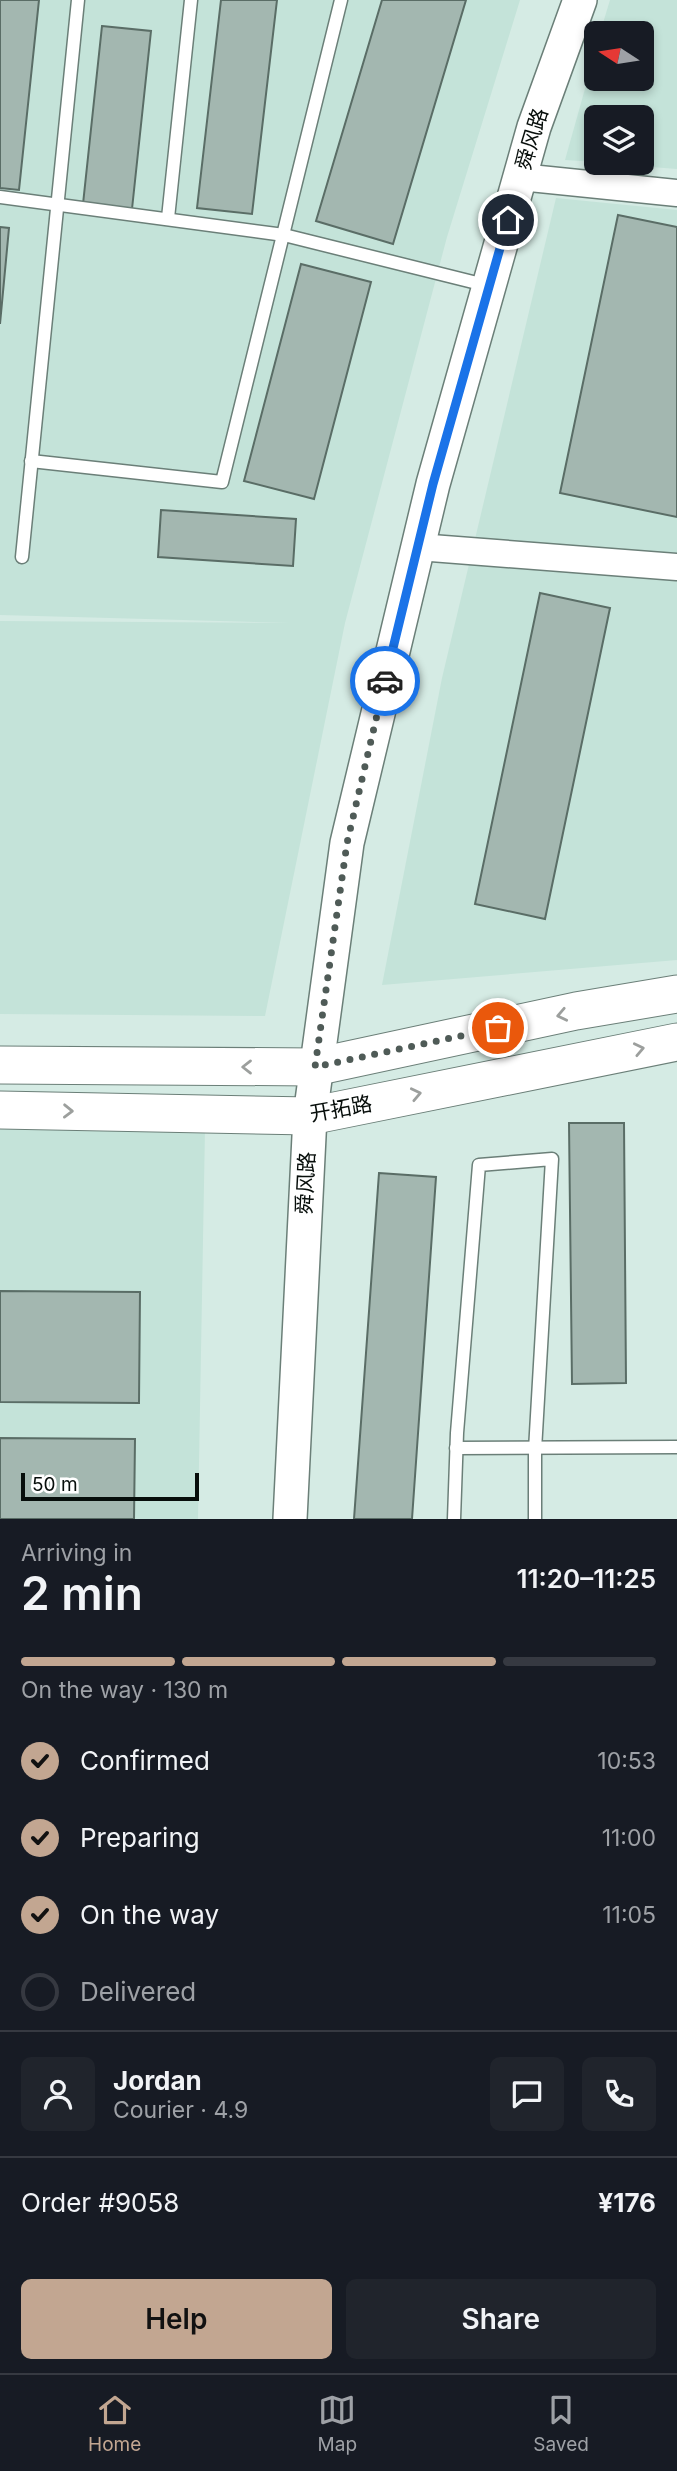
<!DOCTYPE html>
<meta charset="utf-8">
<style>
:root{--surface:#171b24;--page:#20242c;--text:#f1f3f6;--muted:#9ea1a6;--line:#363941;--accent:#c2a691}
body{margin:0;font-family:Inter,"Noto Sans SC",sans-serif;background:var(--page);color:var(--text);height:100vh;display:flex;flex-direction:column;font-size:26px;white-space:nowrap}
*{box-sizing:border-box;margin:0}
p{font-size:23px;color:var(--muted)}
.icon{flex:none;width:38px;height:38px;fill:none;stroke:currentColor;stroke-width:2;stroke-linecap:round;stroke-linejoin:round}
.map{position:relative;height:1519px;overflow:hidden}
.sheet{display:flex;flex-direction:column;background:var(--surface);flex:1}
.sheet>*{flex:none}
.needle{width:46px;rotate:282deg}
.tools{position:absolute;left:584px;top:21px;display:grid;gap:14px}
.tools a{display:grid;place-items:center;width:70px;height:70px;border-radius:10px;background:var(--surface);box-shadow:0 4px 10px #0003;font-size:35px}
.scale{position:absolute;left:21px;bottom:18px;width:178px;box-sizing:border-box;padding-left:7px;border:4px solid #070e0b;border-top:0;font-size:19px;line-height:24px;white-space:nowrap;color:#070e0b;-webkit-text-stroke:5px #fff;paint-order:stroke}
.pin{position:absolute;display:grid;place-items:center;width:60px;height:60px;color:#fff;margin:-30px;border:4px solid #fff;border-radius:50%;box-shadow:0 2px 7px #0007}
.courier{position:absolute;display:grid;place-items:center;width:70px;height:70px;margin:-35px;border:5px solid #1a73e8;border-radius:50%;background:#fff;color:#222;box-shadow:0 2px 9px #0007}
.overview em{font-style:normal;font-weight:600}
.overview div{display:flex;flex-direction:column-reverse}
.overview{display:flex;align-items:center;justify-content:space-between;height:119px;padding:0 21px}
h1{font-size:46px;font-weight:600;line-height:52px}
.bar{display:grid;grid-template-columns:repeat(4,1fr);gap:10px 7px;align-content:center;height:84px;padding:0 21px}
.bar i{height:9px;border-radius:5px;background:var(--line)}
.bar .current{background:var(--accent)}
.bar p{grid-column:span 4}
.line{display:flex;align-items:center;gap:18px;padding:0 21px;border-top:2px solid var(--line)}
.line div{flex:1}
.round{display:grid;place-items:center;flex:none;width:74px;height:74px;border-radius:10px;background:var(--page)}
ol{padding:0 21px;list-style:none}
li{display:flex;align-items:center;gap:21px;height:77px}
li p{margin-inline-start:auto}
li .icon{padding:7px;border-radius:50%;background:var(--accent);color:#111;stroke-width:4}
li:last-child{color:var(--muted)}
li i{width:38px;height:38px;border:4px solid var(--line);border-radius:50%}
.button{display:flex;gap:14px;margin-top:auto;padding:14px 21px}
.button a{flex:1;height:80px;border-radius:10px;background:var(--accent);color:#111;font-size:28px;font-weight:600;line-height:80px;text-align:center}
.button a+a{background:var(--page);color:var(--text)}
.tabs{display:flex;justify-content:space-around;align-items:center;height:98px;border-top:2px solid var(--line);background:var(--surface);font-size:19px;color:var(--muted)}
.tabs a{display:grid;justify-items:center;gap:4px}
.tabs .current{color:var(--accent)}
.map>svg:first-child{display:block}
.built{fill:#c4e3d9}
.building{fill:#a3b7b0;stroke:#5a6d66;stroke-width:2}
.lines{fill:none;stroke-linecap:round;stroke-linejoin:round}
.service-casing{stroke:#6b7f78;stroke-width:15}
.minor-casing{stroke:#6b7f78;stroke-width:29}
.tertiary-casing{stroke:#6b7f78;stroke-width:36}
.secondary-casing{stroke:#6b7f78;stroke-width:39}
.service{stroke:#fff;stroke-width:12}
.minor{stroke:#fff;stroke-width:26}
.tertiary{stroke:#fff;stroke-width:33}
.secondary{stroke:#fff;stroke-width:37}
.oneway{stroke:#9c9f9d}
.done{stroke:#4f5b57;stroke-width:7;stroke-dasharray:0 12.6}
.route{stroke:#1a73e8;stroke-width:9}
.labels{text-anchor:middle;stroke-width:5;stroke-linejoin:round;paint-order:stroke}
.street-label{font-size:21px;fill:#070e0b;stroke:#fff}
</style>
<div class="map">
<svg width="677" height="1519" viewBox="0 0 677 1519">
<rect width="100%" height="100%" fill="#d5ebe4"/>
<!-- built -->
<g class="built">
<path d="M 0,0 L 520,0 L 447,237 L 345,623 L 265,1016 L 0,1014 L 0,621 L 290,623 L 0,615 Z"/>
<path d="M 610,0 L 677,0 L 677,169 L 600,163 L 642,163 L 642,117 L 597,117 L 597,162 L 565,160 L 597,46 L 597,79 L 642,79 L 642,33 L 600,33 Z"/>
<path d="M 556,198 L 677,210 L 677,960 L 382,985 L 442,678 Z"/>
<path d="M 0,1129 L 205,1129 L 198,1519 L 0,1519 Z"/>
</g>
<!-- building -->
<g class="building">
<path d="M 0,0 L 39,0 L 19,190 L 0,188 Z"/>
<path d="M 221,0 L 277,0 L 252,214 L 197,208 Z"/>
<path d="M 382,0 L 466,0 L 393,244 L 316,221 Z"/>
<path d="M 102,26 L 151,31 L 132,209 L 83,204 Z"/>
<path d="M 618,215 L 677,227 L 677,517 L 560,493 Z"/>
<path d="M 0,227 L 9,228 L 0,324 Z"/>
<path d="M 301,264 L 371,282 L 314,499 L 244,481 Z"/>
<path d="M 161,510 L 296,519 L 293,566 L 158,557 Z"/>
<path d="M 540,593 L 610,608 L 545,919 L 475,904 Z"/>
<path d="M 569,1123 L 624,1123 L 626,1383 L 572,1384 Z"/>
<path d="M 379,1173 L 436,1177 L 412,1519 L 354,1519 Z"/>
<path d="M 0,1291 L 140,1292 L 139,1403 L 0,1402 Z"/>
<path d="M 0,1438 L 135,1439 L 134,1519 L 0,1519 Z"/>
</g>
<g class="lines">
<defs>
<g id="service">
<path d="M 0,197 L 284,235 L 489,286"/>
<path d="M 168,218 L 191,0"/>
<path d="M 31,461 L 222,482 L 341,0"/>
<path d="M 22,557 L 78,0"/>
<path d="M 456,1448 L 677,1447"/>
<path d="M 454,1519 L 457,1433 L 479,1165 L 552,1159 L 535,1450 L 535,1519"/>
</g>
<g id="minor">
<path d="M 520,177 L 677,193"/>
<path d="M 418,547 L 677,567"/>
</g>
<path id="tertiary" d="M 290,1519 L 310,1116 L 347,843 L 433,484 L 534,127 L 580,0"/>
<g id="secondary">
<path d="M 0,1065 L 315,1067 L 576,1011 L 677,994"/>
<path d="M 0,1110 L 310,1116 L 677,1042"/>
</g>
</defs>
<!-- service casing -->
<use href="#service" class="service-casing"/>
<!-- minor casing -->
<use href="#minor" class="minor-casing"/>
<!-- tertiary casing -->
<use href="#tertiary" class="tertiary-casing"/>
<!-- secondary casing -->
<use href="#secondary" class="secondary-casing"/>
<!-- service -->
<use href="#service" class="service"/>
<!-- minor -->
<use href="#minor" class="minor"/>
<!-- tertiary -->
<use href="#tertiary" class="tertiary"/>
<!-- secondary -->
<use href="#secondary" class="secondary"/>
</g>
<!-- one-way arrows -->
<defs><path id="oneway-chevron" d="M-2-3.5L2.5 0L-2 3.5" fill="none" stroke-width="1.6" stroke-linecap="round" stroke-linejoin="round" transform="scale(1.75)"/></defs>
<g class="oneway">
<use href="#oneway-chevron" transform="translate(562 1015) rotate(168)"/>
<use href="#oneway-chevron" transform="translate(639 1049) rotate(-12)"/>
<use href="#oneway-chevron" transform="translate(247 1067) rotate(-180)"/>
<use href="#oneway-chevron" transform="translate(416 1094) rotate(-12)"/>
<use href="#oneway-chevron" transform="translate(68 1111) rotate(1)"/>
</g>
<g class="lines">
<!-- done -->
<path class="done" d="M 385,681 L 347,843 L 315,1067 L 498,1028"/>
<!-- route -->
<path class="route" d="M 385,681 L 433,484 L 508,220"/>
</g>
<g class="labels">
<!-- street labels -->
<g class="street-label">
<text transform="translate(532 139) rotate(-73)" y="7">舜风路</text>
<text transform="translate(341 1109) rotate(-10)" y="7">开拓路</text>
<text transform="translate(306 1183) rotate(-87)" y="7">舜风路</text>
</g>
</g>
</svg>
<div class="tools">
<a><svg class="needle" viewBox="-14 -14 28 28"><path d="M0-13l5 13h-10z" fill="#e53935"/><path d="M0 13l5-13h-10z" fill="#9ea1a6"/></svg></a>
<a><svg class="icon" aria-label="layers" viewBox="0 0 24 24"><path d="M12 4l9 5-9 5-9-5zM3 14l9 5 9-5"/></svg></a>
</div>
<div class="scale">50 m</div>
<div class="pin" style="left:498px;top:1028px;background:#ea580c"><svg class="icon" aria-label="bag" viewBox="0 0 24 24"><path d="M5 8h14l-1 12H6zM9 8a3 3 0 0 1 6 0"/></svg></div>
<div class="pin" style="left:508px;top:220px;background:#1f2937"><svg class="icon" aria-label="home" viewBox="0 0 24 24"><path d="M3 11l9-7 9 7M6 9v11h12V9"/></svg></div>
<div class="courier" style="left:385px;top:681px"><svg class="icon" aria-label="car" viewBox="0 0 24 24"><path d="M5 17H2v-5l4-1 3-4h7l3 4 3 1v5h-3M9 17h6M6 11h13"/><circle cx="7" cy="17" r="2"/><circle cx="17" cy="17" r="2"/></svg></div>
</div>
<section class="sheet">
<div class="overview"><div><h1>2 min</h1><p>Arriving in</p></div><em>11:20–11:25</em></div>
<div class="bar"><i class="current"></i><i class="current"></i><i class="current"></i><i></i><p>On the way · 130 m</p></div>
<ol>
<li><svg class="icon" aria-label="check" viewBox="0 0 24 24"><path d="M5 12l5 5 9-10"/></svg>Confirmed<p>10:53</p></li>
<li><svg class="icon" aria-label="check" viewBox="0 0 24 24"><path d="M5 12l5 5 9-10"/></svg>Preparing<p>11:00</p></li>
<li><svg class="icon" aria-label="check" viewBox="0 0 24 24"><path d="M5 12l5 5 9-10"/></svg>On the way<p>11:05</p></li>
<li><i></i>Delivered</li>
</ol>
<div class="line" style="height:126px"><a class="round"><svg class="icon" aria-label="person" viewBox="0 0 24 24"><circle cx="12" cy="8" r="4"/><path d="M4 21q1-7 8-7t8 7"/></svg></a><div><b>Jordan</b><p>Courier · 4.9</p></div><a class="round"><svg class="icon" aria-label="chat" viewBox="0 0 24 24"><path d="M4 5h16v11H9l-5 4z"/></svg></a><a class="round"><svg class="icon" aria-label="phone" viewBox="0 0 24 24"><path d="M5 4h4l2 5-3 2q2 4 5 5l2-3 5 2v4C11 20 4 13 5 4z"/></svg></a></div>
<div class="line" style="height:91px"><div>Order #9058</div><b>¥176</b></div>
<div class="button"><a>Help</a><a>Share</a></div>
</section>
<nav class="tabs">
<a class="current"><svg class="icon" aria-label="home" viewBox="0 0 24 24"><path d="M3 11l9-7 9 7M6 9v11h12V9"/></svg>Home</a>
<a><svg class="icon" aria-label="map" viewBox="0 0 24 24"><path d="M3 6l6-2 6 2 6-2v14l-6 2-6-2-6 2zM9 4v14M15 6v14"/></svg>Map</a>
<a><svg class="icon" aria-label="saved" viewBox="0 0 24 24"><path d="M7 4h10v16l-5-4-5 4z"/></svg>Saved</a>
</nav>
